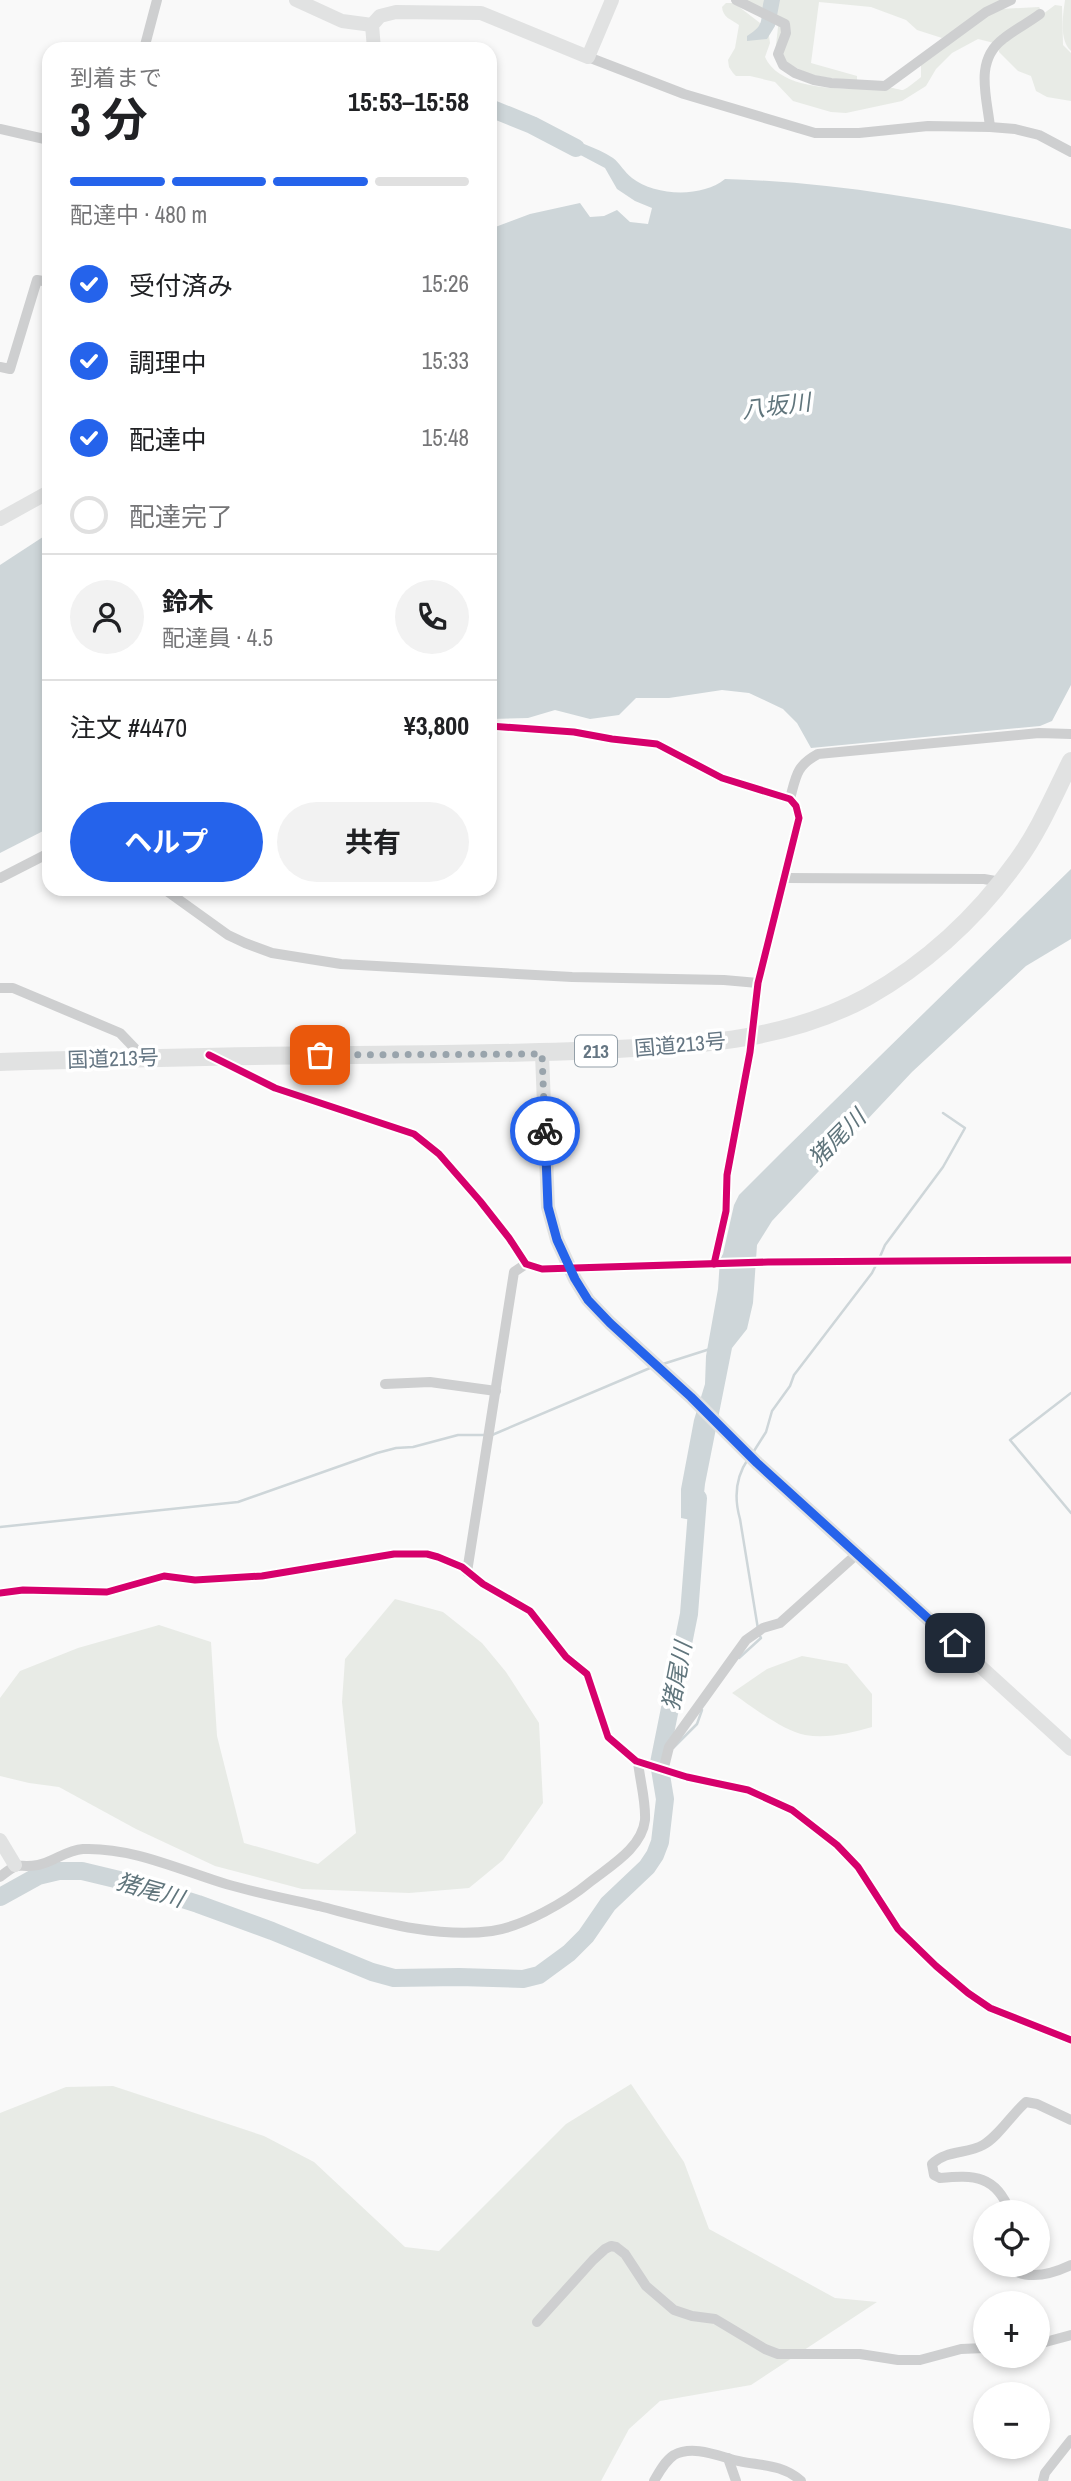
<!DOCTYPE html>
<html lang="ja">
<meta charset="utf-8">
<style>
:root{--surface:#fff;--page:#f2f2f2;--text:#202124;--muted:#757577;--line:#e0e0e0;--accent:#2563eb}
body{margin:0;font-family:"Archivo Narrow","Noto Sans JP",sans-serif;background:var(--page);color:var(--text);height:100vh;display:flex;flex-direction:column;font-size:26px;white-space:nowrap}
*{box-sizing:border-box;margin:0}
p{font-size:23px;color:var(--muted)}
.icon{flex:none;width:38px;height:38px;fill:none;stroke:currentColor;stroke-width:2;stroke-linecap:round;stroke-linejoin:round}
.map{position:relative;flex:1;overflow:hidden}
.details{position:absolute;left:42px;top:42px;width:455px;height:854px;display:flex;flex-direction:column;background:var(--surface);border-radius:21px;box-shadow:0 4px 10px #0003}
.details>*{flex:none}
.tools{position:absolute;left:973px;top:2200px;display:grid;gap:14px}
.tools a{display:grid;place-items:center;width:77px;height:77px;border-radius:50%;background:var(--surface);box-shadow:0 4px 10px #0003;font-size:35px}
.pin{position:absolute;display:grid;place-items:center;width:60px;height:60px;color:#fff;margin:-30px;border-radius:14px;box-shadow:0 4px 10px #0006}
.courier{position:absolute;display:grid;place-items:center;width:70px;height:70px;margin:-35px;border:5px solid #2563eb;border-radius:50%;background:#fff;color:#222;box-shadow:0 2px 9px #0007}
.head em{font-style:normal;font-weight:700}
.head div{display:flex;flex-direction:column-reverse}
.head{display:flex;align-items:center;justify-content:space-between;height:119px;padding:0 28px}
h1{font-size:46px;font-weight:700;line-height:52px}
.bar{display:grid;grid-template-columns:repeat(4,1fr);gap:10px 7px;align-content:center;height:84px;padding:0 28px}
.bar i{height:9px;border-radius:5px;background:var(--line)}
.bar .active{background:var(--accent)}
.bar p{grid-column:span 4}
.line{display:flex;align-items:center;gap:18px;padding:0 28px;border-top:2px solid var(--line)}
.line div{flex:1}
.round{display:grid;place-items:center;flex:none;width:74px;height:74px;border-radius:37px;background:var(--page)}
ol{padding:0 28px;list-style:none}
li{display:flex;align-items:center;gap:21px;height:77px}
li p{margin-inline-start:auto}
li .icon{padding:7px;border-radius:50%;background:var(--accent);color:#fff;stroke-width:4}
li:last-child{color:var(--muted)}
li i{width:38px;height:38px;border:4px solid var(--line);border-radius:50%}
.primary-button{display:flex;gap:14px;margin-top:auto;padding:14px 28px}
.primary-button a{flex:1;height:80px;border-radius:42px;background:var(--accent);color:#fff;font-size:28px;font-weight:700;line-height:80px;text-align:center}
.primary-button a+a{background:var(--page);color:var(--text)}
.map>svg:first-child{display:block}
.green{fill:#e8ebe6}
.water{fill:#ced6d9}
.lines{fill:none;stroke-linecap:round;stroke-linejoin:round}
.stream{stroke:#ced6d9;stroke-width:2.5}
.river{stroke:#ced6d9;stroke-width:18}
.street{stroke:#cecfd0;stroke-width:10}
.secondary{stroke:#e1e2e2;stroke-width:14}
.highway{stroke:#e1e2e2;stroke-width:18}
.cycleway-casing{stroke:#fff;stroke-width:11}
.cycleway{stroke:#d6006c;stroke-width:7}
.done{stroke:#99a4ac;stroke-width:7;stroke-dasharray:0 12.6}
.route{stroke:#2563eb;stroke-width:9}
.labels{text-anchor:middle;stroke-width:7;stroke-linejoin:round;paint-order:stroke}
.shield{fill:#fff;stroke:#939fa8;stroke-width:2}
.shield-label{font-size:19px;font-weight:bold;fill:#657683}
.street-label{font-size:21px;fill:#657683;stroke:#fff}
.water-label{font-size:23px;font-style:italic;fill:#60757c;stroke:#fff}
</style>
<div class="map">
<svg width="1071" height="2481" viewBox="0 0 1071 2481">
<rect width="100%" height="100%" fill="#f9f9f9"/>
<!-- green -->
<g class="green">
<path d="M 742,0 L 1003,0 L 942,38 L 917,30 L 906,20 L 871,7 L 819,2 L 811,63 L 857,76 L 857,80 C 820,78 806,77 775,54 L 778,27 L 776,20 Z"/>
<path d="M 1065,0 L 1071,0 L 1071,51 C 1059,40 1063,15 1065,0 Z"/>
<path d="M 726,3 L 734,3 L 768,29 L 770,43 L 765,57 C 782,95 859,89 892,88 C 894,88 900,90 903,90 C 908,88 916,81 921,77 L 921,65 L 987,16 L 1001,9 L 1039,7 L 1041,10 L 994,43 L 978,39 L 952,53 L 936,69 L 926,86 L 902,101 L 846,113 L 831,112 L 793,101 L 775,82 L 750,76 L 736,76 L 733,73 L 729,67 L 728,60 L 735,48 L 739,25 C 731,19 723,18 722,7 Z"/>
<path d="M 1055,5 L 1062,6 L 1063,45 L 1071,53 L 1071,101 L 1047,97 L 1036,91 L 1031,76 L 1018,71 L 999,52 L 999,47 Z"/>
<path d="M 395,1599 L 443,1612 L 482,1643 L 506,1672 L 539,1723 L 543,1803 L 503,1860 L 469,1888 L 409,1893 L 302,1889 L 215,1866 L 136,1829 L 59,1787 L 29,1783 L 0,1776 L 0,1698 L 20,1671 L 78,1648 L 159,1625 L 211,1642 L 217,1736 L 244,1843 L 318,1864 L 356,1833 L 342,1702 L 345,1659 Z"/>
<path d="M 802,1656 L 847,1664 L 872,1694 L 872,1727 C 850,1733 827,1739 805,1735 C 783,1731 751,1706 732,1693 L 767,1669 Z"/>
<path d="M 631,2084 L 684,2162 L 709,2229 L 835,2298 L 877,2302 L 751,2385 L 660,2401 L 629,2429 L 601,2481 L 0,2481 L 0,2113 L 66,2087 L 113,2086 L 264,2136 L 314,2162 L 405,2247 L 439,2251 L 566,2124 Z"/>
</g>
<!-- water -->
<g class="water">
<path d="M 764,0 L 780,0 L 775,26 L 767,39 L 747,41 L 747,36 C 767,24 759,19 764,0 Z"/>
<path d="M 557,134 C 575,141 596,147 613,158 C 620,163 624,172 632,178 C 655,196 702,198 725,179 C 842,182 957,204 1071,229 L 1071,685 L 1052,721 L 1040,726 L 811,748 L 797,723 L 783,709 L 749,693 L 722,690 L 669,698 L 636,698 L 619,715 L 590,719 L 555,710 L 528,718 L 490,719 L 490,229 L 530,214 L 580,203 L 590,217 L 604,216 L 617,210 L 630,222 L 648,224 L 652,208 L 635,201 L 617,189 L 605,168 L 554,141 Z"/>
<path d="M 49,533 L 49,828 L 0,853 L 0,565 Z"/>
<path d="M 1071,869 L 1071,939 L 1026,966 L 912,1072 L 772,1221 L 757,1245 L 753,1303 L 747,1329 L 732,1348 L 705,1484 L 701,1522 L 681,1518 L 681,1489 L 694,1420 L 705,1384 L 706,1356 L 718,1289 L 720,1259 L 723,1254 L 734,1205 L 739,1195 L 784,1150 Z"/>
</g>
<g class="lines">
<!-- stream -->
<g class="stream">
<path d="M 879,1259 L 885,1245 L 943,1167 L 965,1128 L 943,1113"/>
<path d="M 663,1364 L 710,1349"/>
<path d="M 1071,1393 L 1010,1440 L 1071,1513"/>
<path d="M 492,1435 L 650,1368"/>
<path d="M 754,1451 L 766,1432 L 772,1411 L 790,1386 L 794,1375 L 872,1273 L 876,1265"/>
<path d="M 748,1459 C 735,1478 734,1498 740,1519 L 758,1629"/>
<path d="M 0,1527 L 238,1502 L 377,1453 L 396,1448 L 413,1447 L 458,1435 L 485,1435"/>
<path d="M 739,1658 L 761,1638 L 760,1636"/>
<path d="M 673,1748 L 697,1724 L 702,1710"/>
</g>
<!-- river -->
<g class="river">
<path d="M 490,108 L 532,125 L 576,148"/>
<path d="M 0,1897 L 38,1876 L 59,1871 L 82,1871 L 132,1883 L 198,1904 L 272,1931 L 372,1972 L 394,1978 L 459,1977 L 523,1979 L 539,1975 L 569,1953 L 586,1936 L 608,1904 L 647,1867 L 655,1855 L 660,1842 L 665,1799 L 659,1763 L 689,1614 L 698,1498"/>
</g>
<!-- street -->
<g class="street">
<path d="M 736,0 L 785,24 L 786,33 L 778,54 L 783,65 L 795,73 L 814,80 L 831,83 L 885,86 L 986,12 L 1011,0"/>
<path d="M 144,49 L 157,0"/>
<path d="M 588,57 L 684,94 L 815,133 L 859,133 L 928,126 L 990,127 L 1015,129 L 1039,135 L 1071,152"/>
<path d="M 990,127 C 987,97 974,61 1003,39 C 1014,30 1028,23 1040,14"/>
<path d="M 0,129 L 49,140"/>
<path d="M 0,367 L 10,369 L 37,280 L 49,282"/>
<path d="M 490,726 L 574,732 L 612,739 L 657,744 L 722,778 L 790,799 L 796,806 L 799,818 L 758,983 L 750,1052 L 727,1175 L 726,1211 L 714,1264"/>
<path d="M 790,799 C 796,776 796,766 818,754 L 1039,733 L 1071,734"/>
<path d="M 0,878 L 49,853"/>
<path d="M 786,878 L 984,879 L 1001,882"/>
<path d="M 164,889 L 228,935 L 245,943 L 272,953 L 341,964 L 572,977 L 724,980 L 758,983"/>
<path d="M 0,988 L 13,988 L 120,1033 L 144,1058"/>
<path d="M 219,1060 L 275,1088 L 414,1134 L 439,1154 L 480,1201 L 509,1238 L 526,1264 L 542,1269 L 768,1262 L 1071,1260"/>
<path d="M 385,1384 L 430,1382 L 496,1391"/>
<path d="M 467,1572 L 514,1272 L 526,1264"/>
<path d="M 0,1593 L 23,1590 L 107,1592 L 164,1576 L 195,1580 L 262,1576 L 394,1554 L 427,1554 L 438,1557 L 462,1567 L 483,1584 L 530,1611 L 566,1657 L 587,1674 L 608,1737 L 636,1761 L 687,1777 L 748,1790 L 792,1810 L 837,1845 L 858,1867 L 898,1929 L 936,1966 L 968,1993 L 990,2008 L 1071,2040"/>
<path d="M 663,1771 L 669,1747 L 746,1640 L 763,1628 L 780,1623 L 857,1554"/>
<path d="M 0,1877 C 22,1859 15,1869 38,1865 C 54,1862 66,1850 83,1849 C 132,1847 180,1870 226,1884 C 257,1893 288,1899 319,1906 C 374,1920 435,1939 492,1931 C 524,1926 566,1902 590,1882 C 610,1866 642,1848 645,1820 C 646,1801 640,1781 638,1762"/>
<path d="M 1010,2212 C 996,2175 974,2175 940,2178 L 934,2175 L 932,2164 C 946,2150 967,2154 983,2145 C 999,2136 1011,2115 1026,2102 L 1037,2104 L 1071,2120"/>
<path d="M 1005,2264 C 1024,2282 1050,2275 1071,2265"/>
<path d="M 537,2322 L 593,2260 L 605,2249 L 611,2246 L 616,2247 L 625,2254 L 646,2286 L 674,2310 L 692,2316 L 715,2319 L 765,2349 L 778,2354 L 860,2354 L 898,2360 L 920,2360 L 961,2349 L 985,2348"/>
<path d="M 1038,2344 L 1071,2335"/>
<path d="M 728,2458 L 736,2481"/>
<path d="M 654,2481 C 659,2472 665,2461 674,2455 C 692,2445 716,2455 734,2460 C 757,2466 782,2463 801,2481"/>
<path d="M 1043,2481 L 1045,2473 L 1071,2440"/>
</g>
<!-- secondary -->
<g class="secondary">
<path d="M 296,0 L 342,21 L 372,25"/>
<path d="M 374,49 L 372,25 L 380,16 L 396,12 L 481,13 L 588,57 L 612,0"/>
<path d="M 0,519 L 49,492"/>
<path d="M 542,1054 L 548,1207 L 557,1240 L 575,1279 L 588,1300 L 610,1323 L 691,1397 L 757,1463 L 1071,1749"/>
<path d="M 0,1840 L 15,1865"/>
</g>
<!-- highway -->
<path class="highway" d="M 0,1062 C 118,1059 236,1055 353,1055 C 441,1054 529,1054 617,1049 C 703,1045 790,1039 867,997 C 927,963 977,917 1017,861 C 1039,831 1054,795 1071,761"/>
<defs>
<g id="cycleway">
<path d="M 490,726 L 574,732 L 612,739 L 657,744 L 722,778 L 790,799 L 796,806 L 799,818 L 758,983 L 750,1052 L 727,1175 L 726,1211 L 714,1264"/>
<path d="M 209,1055 L 275,1088 L 414,1134 L 439,1154 L 480,1201 L 509,1238 L 526,1264 L 542,1269 L 768,1262 L 1071,1260"/>
<path d="M 0,1593 L 23,1590 L 107,1592 L 164,1576 L 195,1580 L 262,1576 L 394,1554 L 427,1554 L 438,1557 L 462,1567 L 483,1584 L 530,1611 L 566,1657 L 587,1674 L 608,1737 L 636,1761 L 687,1777 L 748,1790 L 792,1810 L 837,1845 L 858,1867 L 898,1929 L 936,1966 L 968,1993 L 990,2008 L 1071,2040"/>
</g>
</defs>
<!-- cycleway casing -->
<use href="#cycleway" class="cycleway-casing"/>
<!-- cycleway -->
<use href="#cycleway" class="cycleway"/>
</g>
<g class="lines">
<!-- done -->
<path class="done" d="M 320,1055 L 542,1054 L 545,1131"/>
<!-- route -->
<path class="route" d="M 545,1131 L 548,1207 L 557,1240 L 575,1279 L 588,1300 L 610,1323 L 691,1397 L 757,1463 L 955,1643"/>
</g>
<g class="labels">
<!-- shield labels -->
<rect class="shield" x="575" y="1035.5" width="42" height="31" rx="5"/>
<g class="shield-label">
<text x="596" y="1058">213</text>
</g>
<!-- street labels -->
<g class="street-label">
<text transform="translate(680 1045) rotate(-5)" y="7">国道213号</text>
<text transform="translate(113 1059) rotate(-2)" y="7">国道213号</text>
</g>
<!-- water labels -->
<g class="water-label">
<text transform="translate(776 406) rotate(-7)" y="8">八坂川</text>
<text transform="translate(837 1138) rotate(-45)" y="8">猪尾川</text>
<text transform="translate(677 1676) rotate(-79)" y="8">猪尾川</text>
<text transform="translate(150 1890) rotate(16)" y="8">猪尾川</text>
</g>
</g>
</svg>
<div class="tools">
<a><svg class="icon" aria-label="locate" viewBox="0 0 24 24"><circle cx="12" cy="12" r="6"/><path d="M12 2v4M12 18v4M2 12h4M18 12h4"/></svg></a>
<a>+</a>
<a>−</a>
</div>
<div class="pin" style="left:320px;top:1055px;background:#ea580c"><svg class="icon" aria-label="bag" viewBox="0 0 24 24"><path d="M5 8h14l-1 12H6zM9 8a3 3 0 0 1 6 0"/></svg></div>
<div class="pin" style="left:955px;top:1643px;background:#1f2937"><svg class="icon" aria-label="home" viewBox="0 0 24 24"><path d="M3 11l9-7 9 7M6 9v11h12V9"/></svg></div>
<div class="courier" style="left:545px;top:1131px"><svg class="icon" aria-label="bike" viewBox="0 0 24 24"><circle cx="6" cy="16" r="4"/><circle cx="18" cy="16" r="4"/><path d="M6 16l4-8h5l3 8M10 8l3 8H6M13 5h3"/></svg></div>
<section class="details">
<div class="head"><div><h1>3 分</h1><p>到着まで</p></div><em>15:53–15:58</em></div>
<div class="bar"><i class="active"></i><i class="active"></i><i class="active"></i><i></i><p>配達中 · 480 m</p></div>
<ol>
<li><svg class="icon" aria-label="check" viewBox="0 0 24 24"><path d="M5 12l5 5 9-10"/></svg>受付済み<p>15:26</p></li>
<li><svg class="icon" aria-label="check" viewBox="0 0 24 24"><path d="M5 12l5 5 9-10"/></svg>調理中<p>15:33</p></li>
<li><svg class="icon" aria-label="check" viewBox="0 0 24 24"><path d="M5 12l5 5 9-10"/></svg>配達中<p>15:48</p></li>
<li><i></i>配達完了</li>
</ol>
<div class="line" style="height:126px"><a class="round"><svg class="icon" aria-label="person" viewBox="0 0 24 24"><circle cx="12" cy="8" r="4"/><path d="M4 21q1-7 8-7t8 7"/></svg></a><div><b>鈴木</b><p>配達員 · 4.5</p></div><a class="round"><svg class="icon" aria-label="phone" viewBox="0 0 24 24"><path d="M5 4h4l2 5-3 2q2 4 5 5l2-3 5 2v4C11 20 4 13 5 4z"/></svg></a></div>
<div class="line" style="height:91px"><div>注文 #4470</div><b>¥3,800</b></div>
<div class="primary-button"><a>ヘルプ</a><a>共有</a></div>
</section>
</div>
